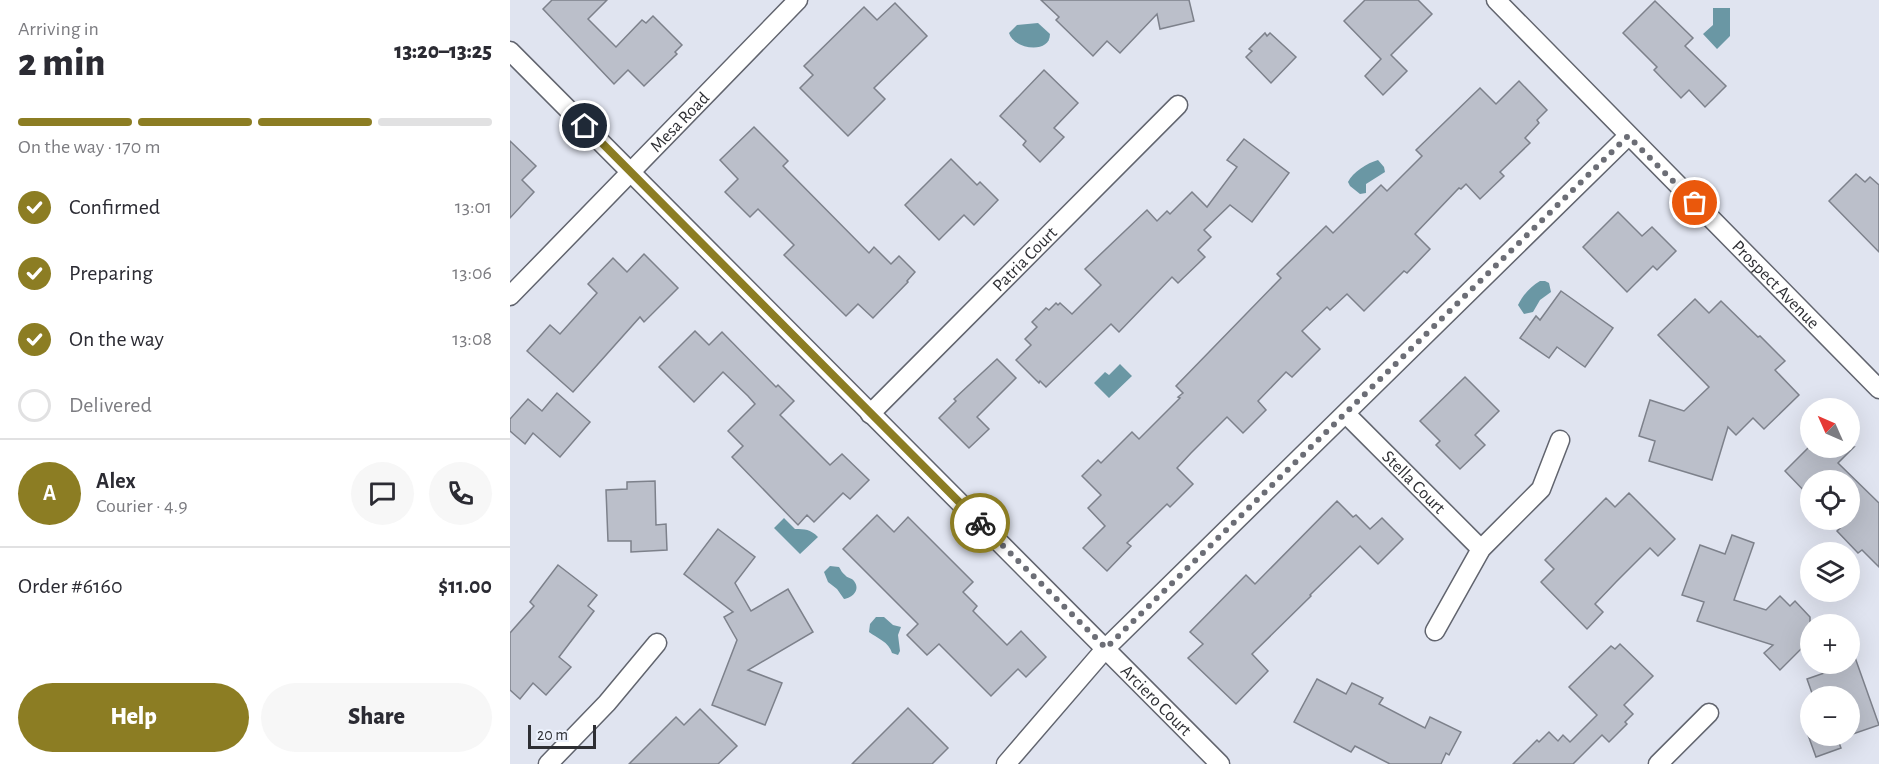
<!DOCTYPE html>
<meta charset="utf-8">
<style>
:root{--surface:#fff;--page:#f7f7f7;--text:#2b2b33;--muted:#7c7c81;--line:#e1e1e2;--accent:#8c7d23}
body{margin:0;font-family:"Alegreya Sans",sans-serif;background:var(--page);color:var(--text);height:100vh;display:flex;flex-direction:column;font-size:22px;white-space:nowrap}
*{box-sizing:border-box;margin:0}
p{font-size:20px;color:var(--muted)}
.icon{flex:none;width:33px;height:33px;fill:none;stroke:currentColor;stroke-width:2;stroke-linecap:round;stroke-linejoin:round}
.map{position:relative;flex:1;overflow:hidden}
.sheet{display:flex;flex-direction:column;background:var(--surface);width:510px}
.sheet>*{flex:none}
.needle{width:39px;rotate:315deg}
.buttons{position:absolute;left:1290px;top:398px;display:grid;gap:12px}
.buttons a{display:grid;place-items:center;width:60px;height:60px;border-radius:50%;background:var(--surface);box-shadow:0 6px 24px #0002;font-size:30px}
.scale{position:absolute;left:18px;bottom:15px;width:68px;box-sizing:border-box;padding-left:6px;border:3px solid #2e2f34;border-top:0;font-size:16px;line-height:21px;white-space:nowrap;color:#2e2f34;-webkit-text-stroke:4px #edf2fd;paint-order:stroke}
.pin{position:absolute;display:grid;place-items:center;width:51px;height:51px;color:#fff;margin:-26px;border:3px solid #fff;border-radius:50%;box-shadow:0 2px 6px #0007}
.courier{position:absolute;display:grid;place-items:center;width:60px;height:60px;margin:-30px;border:4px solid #8c7d23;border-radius:50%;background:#fff;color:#222;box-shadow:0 2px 8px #0007}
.headline em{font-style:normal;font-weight:800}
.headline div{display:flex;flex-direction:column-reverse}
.headline{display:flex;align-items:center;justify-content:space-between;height:102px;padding:0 18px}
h1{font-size:39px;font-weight:800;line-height:45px}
.bar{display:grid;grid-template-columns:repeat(4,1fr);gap:9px 6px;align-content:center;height:72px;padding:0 18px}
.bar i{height:8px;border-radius:4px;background:var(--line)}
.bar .on{background:var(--accent)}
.bar p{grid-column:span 4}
.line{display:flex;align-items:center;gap:15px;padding:0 18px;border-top:2px solid var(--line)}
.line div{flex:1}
.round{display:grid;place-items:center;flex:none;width:63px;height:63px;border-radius:32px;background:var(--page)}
ol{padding:0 18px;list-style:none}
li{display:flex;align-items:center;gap:18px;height:66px}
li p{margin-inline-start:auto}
li .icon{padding:6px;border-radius:50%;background:var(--accent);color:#fff;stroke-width:4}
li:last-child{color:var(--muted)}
li i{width:33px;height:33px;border:3px solid var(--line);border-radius:50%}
.cta{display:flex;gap:12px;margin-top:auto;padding:12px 18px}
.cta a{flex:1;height:69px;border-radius:36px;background:var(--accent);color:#fff;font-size:24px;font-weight:800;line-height:69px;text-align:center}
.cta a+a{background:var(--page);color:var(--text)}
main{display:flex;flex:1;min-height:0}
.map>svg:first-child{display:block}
.water{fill:#6a97a4}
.building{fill:#bbbfca;stroke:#7d818b;stroke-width:1.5}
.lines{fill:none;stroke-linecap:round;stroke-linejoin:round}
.street-casing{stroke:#61646e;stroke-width:21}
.street{stroke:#fff;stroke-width:18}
.done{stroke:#6c6e76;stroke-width:6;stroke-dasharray:0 10.8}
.route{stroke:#8c7d23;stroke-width:8}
.labels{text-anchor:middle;stroke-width:5;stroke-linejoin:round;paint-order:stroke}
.street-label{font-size:18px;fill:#2e2f34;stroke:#edf2fd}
</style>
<main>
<section class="sheet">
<div class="headline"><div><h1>2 min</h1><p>Arriving in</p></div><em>13:20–13:25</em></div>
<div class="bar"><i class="on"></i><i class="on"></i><i class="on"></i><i></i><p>On the way · 170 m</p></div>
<ol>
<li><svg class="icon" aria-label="check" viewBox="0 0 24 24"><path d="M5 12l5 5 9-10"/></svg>Confirmed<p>13:01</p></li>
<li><svg class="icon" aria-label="check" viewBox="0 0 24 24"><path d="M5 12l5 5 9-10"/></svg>Preparing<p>13:06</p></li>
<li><svg class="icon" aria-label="check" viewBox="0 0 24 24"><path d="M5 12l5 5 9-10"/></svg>On the way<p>13:08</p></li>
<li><i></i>Delivered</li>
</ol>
<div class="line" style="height:108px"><b class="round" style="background:var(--accent);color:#fff">A</b><div><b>Alex</b><p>Courier · 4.9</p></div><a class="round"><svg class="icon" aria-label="chat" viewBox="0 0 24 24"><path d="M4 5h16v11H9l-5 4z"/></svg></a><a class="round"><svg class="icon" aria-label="phone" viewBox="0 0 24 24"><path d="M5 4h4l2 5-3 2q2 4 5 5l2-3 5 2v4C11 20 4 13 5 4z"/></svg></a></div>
<div class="line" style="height:78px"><div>Order #6160</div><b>$11.00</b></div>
<div class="cta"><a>Help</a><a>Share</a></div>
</section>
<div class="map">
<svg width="1369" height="764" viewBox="0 0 1369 764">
<rect width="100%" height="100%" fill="#e0e4f0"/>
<!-- water -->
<g class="water">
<path d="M 1203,8 L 1220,8 L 1220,36 L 1207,49 L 1193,34 L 1203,25 Z"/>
<path d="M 528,23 L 540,34 C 540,55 503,49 499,33 L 507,25 Z"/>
<path d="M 868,160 L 874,167 L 875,172 L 856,184 L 856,193 L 850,194 L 840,186 L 838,182 C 843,172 857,163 868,160 Z"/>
<path d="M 1030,281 L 1035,281 L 1039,283 L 1041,292 L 1030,300 L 1023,312 L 1014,314 L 1008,305 C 1013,295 1020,287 1030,281 Z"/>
<path d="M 610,364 L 622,376 L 599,398 L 584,383 L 595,372 L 599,375 Z"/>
<path d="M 274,518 L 285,529 C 295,529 300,529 308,537 L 290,554 L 264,528 Z"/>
<path d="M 320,566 L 329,567 C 331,570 332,573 335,575 C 338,579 341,577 344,581 C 351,590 342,598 334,599 L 327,589 L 318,582 L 314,572 Z"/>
<path d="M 366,617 L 374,617 L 383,625 L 391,627 L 388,635 L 390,651 L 388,655 L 382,653 C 379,642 367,638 359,632 L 360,624 Z"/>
</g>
<!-- building -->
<g class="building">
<path d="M 42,0 L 97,0 L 78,19 L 106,47 L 132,20 L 136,23 L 143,16 L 172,45 L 165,52 L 167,54 L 134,86 L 118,70 L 104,84 L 33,9 Z"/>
<path d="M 531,0 L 679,0 L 684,21 L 650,29 L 647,14 L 610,53 L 597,41 L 583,56 L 546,20 L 549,17 Z"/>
<path d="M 855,0 L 908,0 L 922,14 L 881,55 L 897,71 L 873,95 L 855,76 L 871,59 L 834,21 Z"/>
<path d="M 1145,1 L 1183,38 L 1175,46 L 1216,86 L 1195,107 L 1179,90 L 1171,98 L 1144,70 L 1147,67 L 1113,33 Z"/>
<path d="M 385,3 L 417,36 L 364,88 L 375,99 L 338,136 L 290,88 L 303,75 L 294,66 L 354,7 L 367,20 Z"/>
<path d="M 755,33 L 757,36 L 760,33 L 786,57 L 761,83 L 736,57 L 742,51 L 739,49 Z"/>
<path d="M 534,70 L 568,103 L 544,128 L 554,137 L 530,162 L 513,145 L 516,141 L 490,116 Z"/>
<path d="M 1009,81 L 1037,110 L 1027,120 L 1029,123 L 1015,138 L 1020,143 L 990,172 L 994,176 L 970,199 L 956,184 L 951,189 L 949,188 L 905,234 L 920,249 L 897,273 L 894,271 L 854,311 L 837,294 L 820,310 L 817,307 L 792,331 L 810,349 L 782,377 L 776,372 L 748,401 L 756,410 L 733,433 L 717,417 L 681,453 L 667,468 L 683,484 L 660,507 L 657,504 L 617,543 L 621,546 L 597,571 L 573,548 L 595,526 L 578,508 L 591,495 L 572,476 L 588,460 L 591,463 L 622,432 L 629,439 L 670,398 L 668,397 L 673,393 L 666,386 L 771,278 L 767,274 L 816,226 L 823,233 L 871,185 L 877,191 L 912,156 L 906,150 L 970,88 L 986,104 Z"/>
<path d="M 244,127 L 278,161 L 273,166 L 359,253 L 364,247 L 381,264 L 389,256 L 405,272 L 397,281 L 398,282 L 363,318 L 348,304 L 336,316 L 274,255 L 284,245 L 248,209 L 240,217 L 215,192 L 228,179 L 210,160 Z"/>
<path d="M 734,139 L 779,173 L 742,222 L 720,205 L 694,230 L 701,237 L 688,250 L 695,257 L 668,283 L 662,277 L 609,332 L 601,324 L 536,387 L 530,381 L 529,383 L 506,360 L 521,345 L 515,339 L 527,327 L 522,322 L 536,308 L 539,310 L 546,303 L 548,305 L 550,303 L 562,314 L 591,285 L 575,269 L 637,210 L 647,221 L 657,211 L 660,214 L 682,192 L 697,207 L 727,167 L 717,160 Z"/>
<path d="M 0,141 L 26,166 L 12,180 L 24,192 L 0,218 Z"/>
<path d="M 441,159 L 467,185 L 470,182 L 488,200 L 464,225 L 454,215 L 429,240 L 395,205 Z"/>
<path d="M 1346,174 L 1355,182 L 1360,177 L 1369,185 L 1369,252 L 1319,201 Z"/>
<path d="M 1108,212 L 1132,236 L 1142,227 L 1166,251 L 1147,270 L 1143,266 L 1117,292 L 1073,247 Z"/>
<path d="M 134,254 L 168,288 L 134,322 L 130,317 L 63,392 L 17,351 L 40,325 L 50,334 L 87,293 L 78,284 L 103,258 L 117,272 Z"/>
<path d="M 1051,291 L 1103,328 L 1075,367 L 1047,347 L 1039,358 L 1010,338 L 1026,316 L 1030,320 Z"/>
<path d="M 1185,299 L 1199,313 L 1211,301 L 1248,337 L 1250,336 L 1275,361 L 1265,370 L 1289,395 L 1254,429 L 1243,418 L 1226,435 L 1218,427 L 1202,480 L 1139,461 L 1145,441 L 1129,436 L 1140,400 L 1174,411 L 1199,387 L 1148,335 Z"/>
<path d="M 185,331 L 199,345 L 212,332 L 266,387 L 268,385 L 284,401 L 270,415 L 320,465 L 332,454 L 359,480 L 340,499 L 333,493 L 304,522 L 297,515 L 288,525 L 222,457 L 233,446 L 218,431 L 245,404 L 238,396 L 213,372 L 184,402 L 149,367 Z"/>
<path d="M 487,359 L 506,378 L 467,417 L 479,429 L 459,448 L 429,418 L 446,401 L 444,399 Z"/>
<path d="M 955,377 L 989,411 L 965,435 L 975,445 L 950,469 L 926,445 L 930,441 L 910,421 Z"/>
<path d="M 47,393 L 80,422 L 50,457 L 23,433 L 15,444 L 0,431 L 0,419 L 18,399 L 32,411 Z"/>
<path d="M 1299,447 L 1344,447 L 1328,463 L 1369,503 L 1369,567 L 1352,550 L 1348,553 L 1327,531 L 1340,519 L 1340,480 L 1300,480 L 1300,497 L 1275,471 Z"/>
<path d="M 145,481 L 146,525 L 156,524 L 157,550 L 121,552 L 121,541 L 98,541 L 96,490 L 117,489 L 117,482 Z"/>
<path d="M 1119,493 L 1165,539 L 1148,556 L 1140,548 L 1106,582 L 1085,604 L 1093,612 L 1077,629 L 1031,582 L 1044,569 L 1035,560 L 1096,498 L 1105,507 Z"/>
<path d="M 827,501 L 843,517 L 846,515 L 860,529 L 872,518 L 893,539 L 868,564 L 850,546 L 800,595 L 801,596 L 742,654 L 758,671 L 726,704 L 678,658 L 693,644 L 680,632 L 736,575 L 745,584 Z"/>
<path d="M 367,515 L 384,532 L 398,517 L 463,582 L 453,592 L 467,606 L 463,611 L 497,645 L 511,631 L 536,657 L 516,677 L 508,669 L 481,696 L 429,644 L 417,655 L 397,635 L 408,624 L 333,549 Z"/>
<path d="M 208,529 L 245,557 L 225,583 L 241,611 L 278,589 L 303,632 L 238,670 L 272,683 L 255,725 L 202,705 L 227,640 L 214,617 L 223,612 L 174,574 Z"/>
<path d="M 1222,535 L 1244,543 L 1224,600 L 1256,610 L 1270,596 L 1280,606 L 1285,601 L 1300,617 L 1300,640 L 1270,670 L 1254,653 L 1263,645 L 1187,621 L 1194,602 L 1172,595 L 1190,545 L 1215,554 Z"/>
<path d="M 48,565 L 87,595 L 78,606 L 84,611 L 49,657 L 61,667 L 36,695 L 23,683 L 10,699 L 0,690 L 0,633 L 24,606 L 20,602 Z"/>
<path d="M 1110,644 L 1143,676 L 1114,705 L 1123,714 L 1115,722 L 1117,724 L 1099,742 L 1092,735 L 1063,764 L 1003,764 L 1027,740 L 1029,742 L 1039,732 L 1048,741 L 1053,735 L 1060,742 L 1087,715 L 1059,687 L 1101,646 L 1105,649 Z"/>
<path d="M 1340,649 L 1342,649 L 1369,725 L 1340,735 L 1340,696 L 1303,696 L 1297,679 L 1340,664 Z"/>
<path d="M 807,679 L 836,694 L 842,683 L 873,698 L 869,704 L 915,728 L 920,717 L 951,732 L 939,755 L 936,753 L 931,764 L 880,764 L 845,746 L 841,752 L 784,722 Z"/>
<path d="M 398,708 L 438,748 L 422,764 L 342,764 Z"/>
<path d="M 190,709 L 227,746 L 208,764 L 119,764 L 166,717 L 174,725 Z"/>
<path d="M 1298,735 L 1326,735 L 1331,748 L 1306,757 Z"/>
</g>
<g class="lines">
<defs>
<g id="street">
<path id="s1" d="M 986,0 L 1369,389"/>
<path id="s2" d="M 0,51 L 710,764"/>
<path id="s3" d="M 0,296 L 288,0"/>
<path id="s4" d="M 360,414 L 668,105"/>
<path id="s5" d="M 836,414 L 971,549"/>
<path d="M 925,631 L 971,549 L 1031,489 L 1050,440"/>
<path d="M 38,764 L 97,703 L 147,643"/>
<path d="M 496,764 L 596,648 L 1118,136"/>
<path d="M 1148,764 L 1199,713"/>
</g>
</defs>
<!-- street casing -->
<use href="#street" class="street-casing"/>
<!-- street -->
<use href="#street" class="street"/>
</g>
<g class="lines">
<!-- done -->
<path class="done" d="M 470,523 L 596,648 L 1118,136 L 1185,203"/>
<!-- route -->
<path class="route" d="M 75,126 L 470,523"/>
</g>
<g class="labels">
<!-- street labels -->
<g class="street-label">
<text dy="6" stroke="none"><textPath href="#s3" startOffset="243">Mesa Road</textPath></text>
<text dy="6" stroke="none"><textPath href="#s4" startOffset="219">Patria Court</textPath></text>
<text dy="6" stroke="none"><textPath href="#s1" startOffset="399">Prospect Avenue</textPath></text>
<text dy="6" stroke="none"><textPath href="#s5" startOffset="96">Stella Court</textPath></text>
<text dy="6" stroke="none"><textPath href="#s2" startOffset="916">Arciero Court</textPath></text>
</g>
</g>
</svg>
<div class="buttons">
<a><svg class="needle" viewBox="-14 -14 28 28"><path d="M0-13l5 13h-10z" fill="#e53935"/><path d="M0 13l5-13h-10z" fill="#7c7c81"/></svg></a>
<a><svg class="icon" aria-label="locate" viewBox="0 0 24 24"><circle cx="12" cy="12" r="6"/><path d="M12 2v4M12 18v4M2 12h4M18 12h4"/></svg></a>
<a><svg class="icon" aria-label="layers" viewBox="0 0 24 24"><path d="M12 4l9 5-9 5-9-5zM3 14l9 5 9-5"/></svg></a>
<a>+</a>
<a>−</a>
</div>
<div class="scale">20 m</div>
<div class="pin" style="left:1185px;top:203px;background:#ea580c"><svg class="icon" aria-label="bag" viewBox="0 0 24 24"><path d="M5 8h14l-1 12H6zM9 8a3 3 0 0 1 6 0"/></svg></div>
<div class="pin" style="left:75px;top:126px;background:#1f2937"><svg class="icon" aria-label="home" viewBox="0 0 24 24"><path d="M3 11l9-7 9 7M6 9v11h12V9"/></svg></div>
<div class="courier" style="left:470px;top:523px"><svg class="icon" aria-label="bike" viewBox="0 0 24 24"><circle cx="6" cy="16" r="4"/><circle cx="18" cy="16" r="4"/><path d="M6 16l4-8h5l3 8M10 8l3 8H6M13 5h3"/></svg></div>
</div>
</main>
